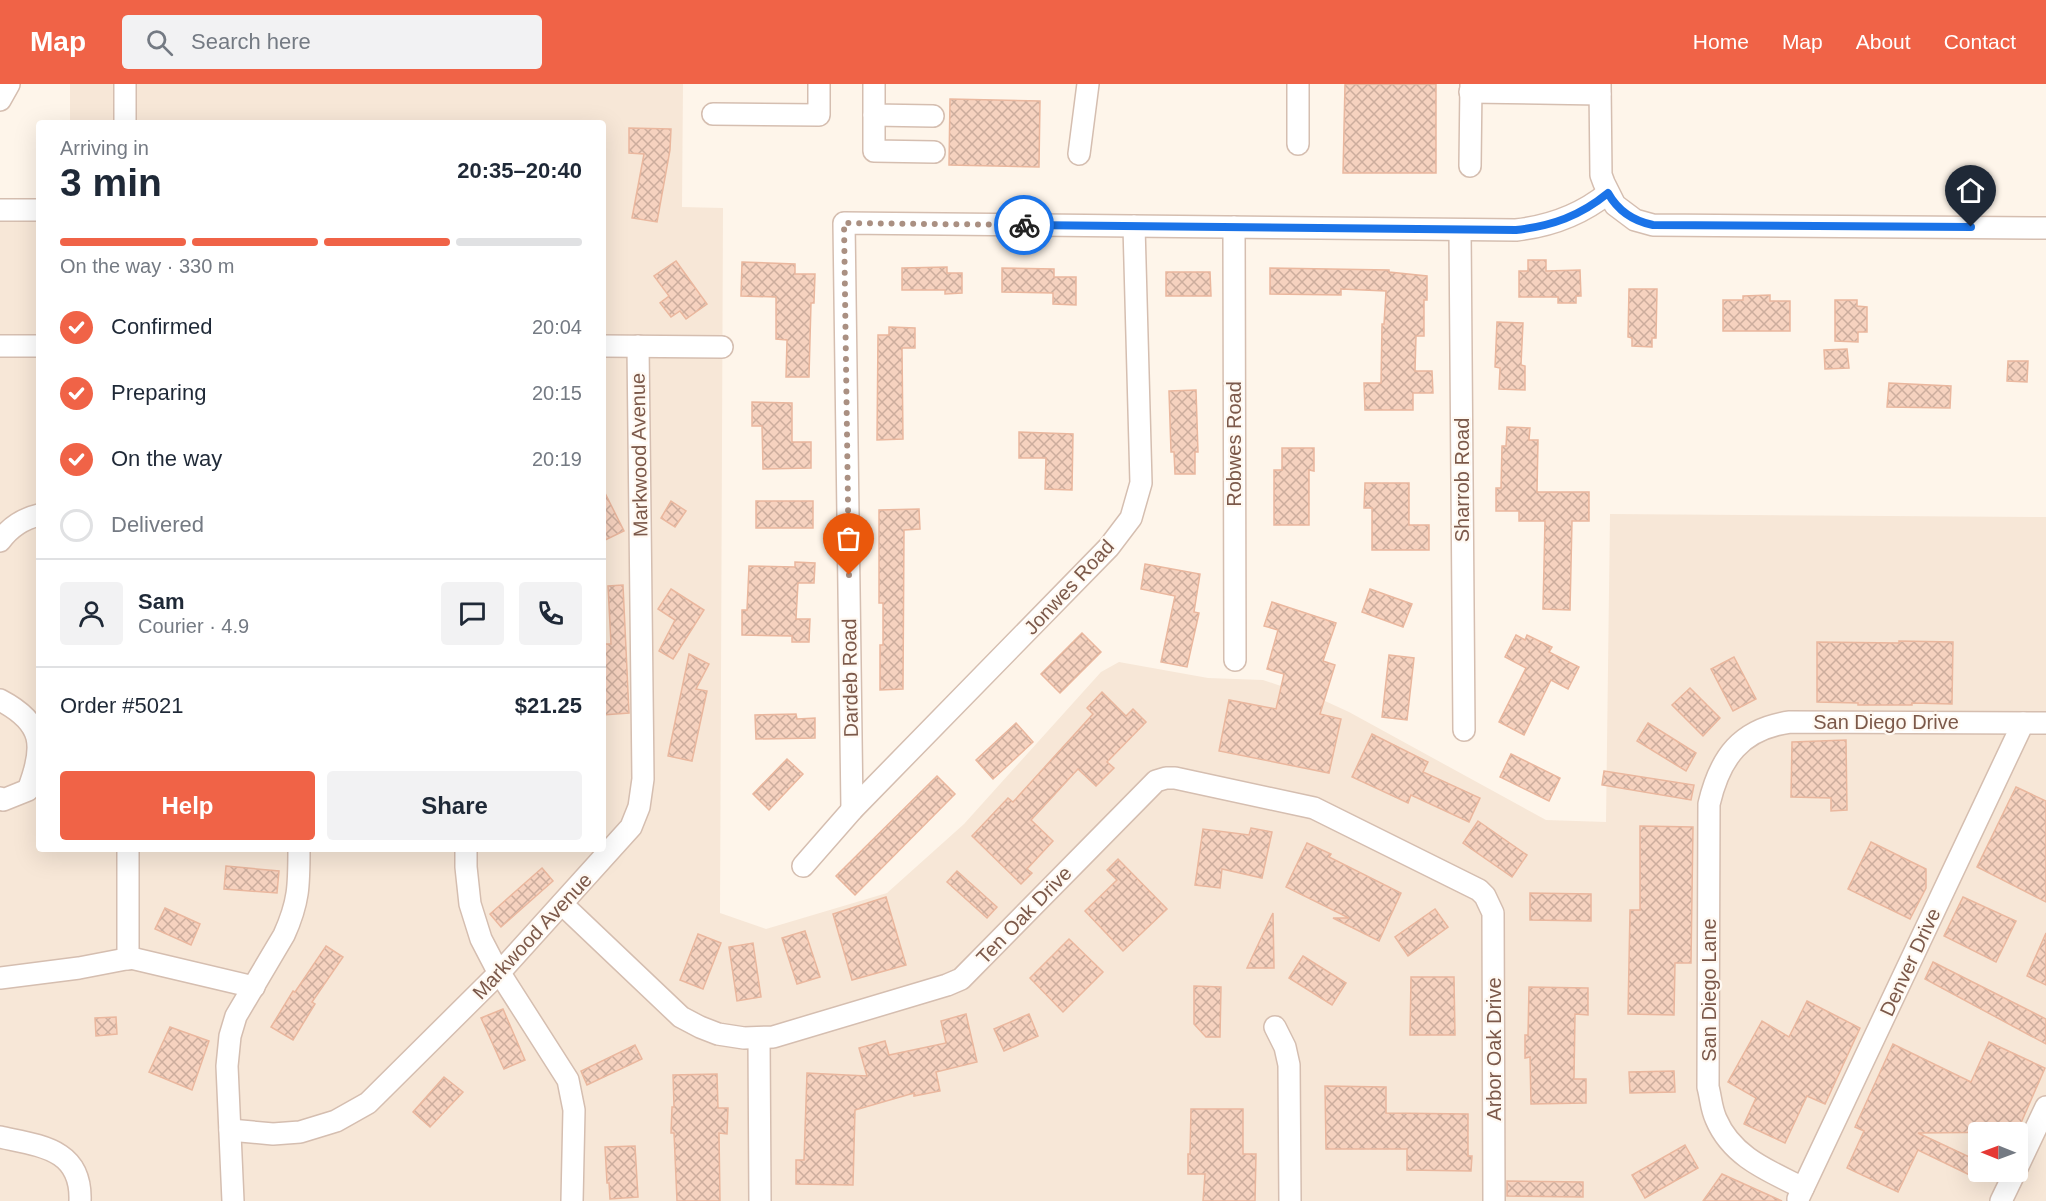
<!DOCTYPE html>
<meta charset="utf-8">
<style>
:root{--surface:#fff;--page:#f2f2f3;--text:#1f2937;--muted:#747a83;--line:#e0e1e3;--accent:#f06347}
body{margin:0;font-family:Helvetica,sans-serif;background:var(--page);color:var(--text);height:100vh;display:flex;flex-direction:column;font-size:22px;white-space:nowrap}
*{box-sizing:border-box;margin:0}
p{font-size:20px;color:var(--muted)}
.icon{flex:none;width:33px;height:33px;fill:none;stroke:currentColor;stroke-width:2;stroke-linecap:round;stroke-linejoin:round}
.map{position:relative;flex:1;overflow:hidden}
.panel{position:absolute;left:36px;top:36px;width:570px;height:732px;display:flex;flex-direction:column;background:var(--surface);border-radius:6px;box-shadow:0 6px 24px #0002}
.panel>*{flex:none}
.needle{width:39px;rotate:271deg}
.fabs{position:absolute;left:1968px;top:1038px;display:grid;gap:12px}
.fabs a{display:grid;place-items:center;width:60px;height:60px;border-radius:6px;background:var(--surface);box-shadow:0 6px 24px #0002;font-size:30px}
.pin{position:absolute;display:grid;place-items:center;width:51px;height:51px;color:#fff;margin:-62px -26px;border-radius:50% 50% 50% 0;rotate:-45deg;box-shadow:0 0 6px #0007}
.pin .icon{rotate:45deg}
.courier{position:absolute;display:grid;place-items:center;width:60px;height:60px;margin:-30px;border:4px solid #1a73e8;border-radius:50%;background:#fff;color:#222;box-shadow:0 2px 8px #0007}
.overview em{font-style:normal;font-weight:700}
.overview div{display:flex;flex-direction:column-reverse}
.overview{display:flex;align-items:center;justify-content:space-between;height:102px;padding:0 24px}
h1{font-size:39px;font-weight:700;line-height:45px}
.bar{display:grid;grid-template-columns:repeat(4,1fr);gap:9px 6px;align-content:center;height:72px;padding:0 24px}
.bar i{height:8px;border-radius:4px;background:var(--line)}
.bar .selected{background:var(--accent)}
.bar p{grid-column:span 4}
.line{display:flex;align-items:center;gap:15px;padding:0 24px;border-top:2px solid var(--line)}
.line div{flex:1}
.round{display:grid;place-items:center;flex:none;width:63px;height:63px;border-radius:6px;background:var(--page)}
ol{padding:0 24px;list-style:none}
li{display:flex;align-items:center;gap:18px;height:66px}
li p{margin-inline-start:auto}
li .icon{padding:6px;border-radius:50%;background:var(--accent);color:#fff;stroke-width:4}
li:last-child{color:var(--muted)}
li i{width:33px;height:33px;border:3px solid var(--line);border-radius:50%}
.cta{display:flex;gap:12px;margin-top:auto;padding:12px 24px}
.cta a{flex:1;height:69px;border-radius:6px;background:var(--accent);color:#fff;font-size:24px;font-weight:700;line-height:69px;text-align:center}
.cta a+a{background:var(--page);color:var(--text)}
header{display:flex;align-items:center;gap:36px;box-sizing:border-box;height:84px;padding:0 30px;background:var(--accent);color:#fff}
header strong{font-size:28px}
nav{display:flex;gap:33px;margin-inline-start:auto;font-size:21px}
.search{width:420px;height:54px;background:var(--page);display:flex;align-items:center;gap:15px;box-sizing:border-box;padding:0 21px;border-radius:6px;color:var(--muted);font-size:22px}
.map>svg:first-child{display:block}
.residential{fill:#f7e7d7;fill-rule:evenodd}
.building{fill:url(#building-cross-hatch);stroke:#eab79e;stroke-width:1.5}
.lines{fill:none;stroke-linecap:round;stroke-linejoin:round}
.minor-casing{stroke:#d5beb0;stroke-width:24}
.minor{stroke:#fff;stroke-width:21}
.done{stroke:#aa9082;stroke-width:6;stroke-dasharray:0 10.8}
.route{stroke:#1a73e8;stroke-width:8}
.labels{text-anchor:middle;stroke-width:4.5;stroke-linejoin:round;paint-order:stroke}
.street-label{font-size:20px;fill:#7c594a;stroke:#fff9f2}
</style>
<header>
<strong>Map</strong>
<div class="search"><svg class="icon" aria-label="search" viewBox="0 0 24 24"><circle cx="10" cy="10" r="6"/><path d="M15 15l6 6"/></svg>Search here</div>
<nav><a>Home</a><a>Map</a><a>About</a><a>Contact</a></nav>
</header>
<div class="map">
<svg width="2046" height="1117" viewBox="0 0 2046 1117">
<defs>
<pattern id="building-cross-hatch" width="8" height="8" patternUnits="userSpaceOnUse" patternTransform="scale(1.5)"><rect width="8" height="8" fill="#f6d2bf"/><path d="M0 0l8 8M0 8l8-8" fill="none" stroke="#ccad9d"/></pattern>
</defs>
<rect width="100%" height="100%" fill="#fef5ea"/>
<!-- residential -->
<path class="residential" d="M 70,0 L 683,0 L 682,123 L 723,124 L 720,829 L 766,845 L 887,809 L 964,740 L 1101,588 L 1119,578 L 1208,594 L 1263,596 L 1325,617 L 1349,628 L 1546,736 L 1606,738 L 1610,430 L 2046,433 L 2046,1117 L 0,1117 L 0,134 L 39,135 L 39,765 L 603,765 L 603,39 L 70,39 ZM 1978,1048 L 2018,1048 L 2018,1088 L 1978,1088 Z"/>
<!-- building -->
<g class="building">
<path d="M 1345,0 L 1436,0 L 1436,89 L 1343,89 Z"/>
<path d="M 950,15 L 1040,17 L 1039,83 L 949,81 Z"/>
<path d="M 629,44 L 671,45 L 670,66 L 657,138 L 632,134 L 644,70 L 629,69 Z"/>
<path d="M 1528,176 L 1546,176 L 1546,187 L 1580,186 L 1581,212 L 1576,212 L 1576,219 L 1558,219 L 1558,213 L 1519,213 L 1519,187 L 1528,187 Z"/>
<path d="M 676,177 L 707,220 L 686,235 L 680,227 L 671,233 L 660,219 L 669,212 L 654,192 Z"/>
<path d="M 742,178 L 795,180 L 795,190 L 815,190 L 814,219 L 811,219 L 809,293 L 786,293 L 787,256 L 776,255 L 776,213 L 741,212 Z"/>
<path d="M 947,183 L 947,189 L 962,189 L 962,209 L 945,210 L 945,206 L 902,206 L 902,184 Z"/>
<path d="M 1002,184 L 1054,185 L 1054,193 L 1076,193 L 1076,221 L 1053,220 L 1053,209 L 1002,208 Z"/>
<path d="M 1270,184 L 1389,186 L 1389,188 L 1427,192 L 1427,216 L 1424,216 L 1424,252 L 1416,252 L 1415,287 L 1432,287 L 1433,309 L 1413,309 L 1413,326 L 1365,326 L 1364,299 L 1381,299 L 1382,240 L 1384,240 L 1386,207 L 1341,205 L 1341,211 L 1270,210 Z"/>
<path d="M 1166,188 L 1210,188 L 1211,212 L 1166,212 Z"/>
<path d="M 1629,205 L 1657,205 L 1656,254 L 1652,254 L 1652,263 L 1632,262 L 1632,254 L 1628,253 Z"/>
<path d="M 1770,211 L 1770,217 L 1790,217 L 1790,247 L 1723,247 L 1723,216 L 1743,216 L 1743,212 Z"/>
<path d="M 1835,216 L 1857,216 L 1857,222 L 1867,223 L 1867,248 L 1858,248 L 1858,258 L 1835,257 Z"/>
<path d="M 1497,238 L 1523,239 L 1521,281 L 1525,282 L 1525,306 L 1499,305 L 1500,284 L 1495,283 Z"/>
<path d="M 889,243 L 915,244 L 915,264 L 902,264 L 903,355 L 877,356 L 878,251 L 889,251 Z"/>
<path d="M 1847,265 L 1849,284 L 1825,285 L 1824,266 Z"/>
<path d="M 2008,277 L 2028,277 L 2027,298 L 2007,297 Z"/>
<path d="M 1889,299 L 1951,302 L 1950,324 L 1887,323 Z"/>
<path d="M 1196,306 L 1198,368 L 1195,368 L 1195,390 L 1175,390 L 1174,368 L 1171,368 L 1169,307 Z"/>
<path d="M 752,318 L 792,319 L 792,358 L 811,358 L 811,384 L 763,385 L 762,342 L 752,342 Z"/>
<path d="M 1507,343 L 1530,344 L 1529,356 L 1538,356 L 1537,408 L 1589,408 L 1589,437 L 1572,437 L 1570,526 L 1543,525 L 1545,437 L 1519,437 L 1519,427 L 1496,427 L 1496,404 L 1501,404 L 1502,362 L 1506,362 Z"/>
<path d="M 1019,348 L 1073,350 L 1072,406 L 1045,405 L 1046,374 L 1019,374 Z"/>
<path d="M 1282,364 L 1314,364 L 1314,387 L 1309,386 L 1309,441 L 1274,441 L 1274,386 L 1282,386 Z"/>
<path d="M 1365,399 L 1409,399 L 1409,441 L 1429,441 L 1429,466 L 1372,466 L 1372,424 L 1364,424 Z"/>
<path d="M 603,405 L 624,447 L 603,457 Z"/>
<path d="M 671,417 L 686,427 L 675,443 L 661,434 Z"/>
<rect x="756" y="417" width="57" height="27"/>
<path d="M 919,425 L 920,445 L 904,446 L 903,605 L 880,606 L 880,561 L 883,561 L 883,519 L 879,519 L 879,426 Z"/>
<path d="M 795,478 L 815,479 L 814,499 L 798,499 L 796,535 L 810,535 L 809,558 L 792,558 L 792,552 L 742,551 L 742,526 L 747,526 L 749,482 L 795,483 Z"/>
<path d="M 1145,480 L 1200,490 L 1194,528 L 1199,529 L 1187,583 L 1161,578 L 1175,512 L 1141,505 Z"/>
<path d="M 623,501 L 629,629 L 603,631 L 603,560 L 611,560 L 608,502 Z"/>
<path d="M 671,505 L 704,526 L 673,575 L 659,567 L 675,536 L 658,525 Z"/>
<path d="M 1370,505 L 1412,520 L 1403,543 L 1362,528 Z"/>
<path d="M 1272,518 L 1336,539 L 1323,577 L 1335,581 L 1320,630 L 1341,635 L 1329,689 L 1219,667 L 1229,616 L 1276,625 L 1284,590 L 1267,585 L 1278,546 L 1264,542 Z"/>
<path d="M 1082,549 L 1101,568 L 1060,609 L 1041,590 Z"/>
<path d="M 1516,551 L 1525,556 L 1527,551 L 1552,563 L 1549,568 L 1579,583 L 1568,605 L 1551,596 L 1524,651 L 1499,638 L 1526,584 L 1505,573 Z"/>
<path d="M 1899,557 L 1953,558 L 1952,620 L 1912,619 L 1912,621 L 1858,621 L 1858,619 L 1817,618 L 1817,558 L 1899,559 Z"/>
<path d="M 689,570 L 709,580 L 696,605 L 707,607 L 692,677 L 668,672 Z"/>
<path d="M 1389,571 L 1414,574 L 1407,636 L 1382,633 Z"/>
<path d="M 1734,573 L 1756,615 L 1733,627 L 1711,585 Z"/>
<path d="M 1690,604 L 1720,634 L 1703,652 L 1672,621 Z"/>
<path d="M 1102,608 L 1126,632 L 1133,625 L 1146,638 L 1107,678 L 1114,684 L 1096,702 L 1078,685 L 1031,736 L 1053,757 L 1027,785 L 1032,789 L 1021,800 L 972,752 L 1008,714 L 1013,718 L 1093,630 L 1087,624 Z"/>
<path d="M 796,630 L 797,635 L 815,634 L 815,654 L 756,655 L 755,631 Z"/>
<path d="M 1016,639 L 1033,658 L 993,695 L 976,676 Z"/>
<path d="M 1648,639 L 1696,669 L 1686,687 L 1637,657 Z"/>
<path d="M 1372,650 L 1428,678 L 1423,688 L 1480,714 L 1469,738 L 1411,711 L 1408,719 L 1352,693 Z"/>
<path d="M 1846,656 L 1847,726 L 1831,727 L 1831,714 L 1791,713 L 1792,658 Z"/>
<path d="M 1511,670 L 1560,694 L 1549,717 L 1500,693 Z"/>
<path d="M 787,675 L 803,690 L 769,726 L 753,710 Z"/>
<path d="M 1604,687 L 1694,701 L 1691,716 L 1602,701 Z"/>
<path d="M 937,692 L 955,710 L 855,811 L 836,792 Z"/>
<path d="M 2016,703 L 2046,717 L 2046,818 L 1977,783 Z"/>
<path d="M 1478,737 L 1527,771 L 1512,793 L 1463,759 Z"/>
<path d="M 1640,742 L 1693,743 L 1691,879 L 1675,879 L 1674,931 L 1628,930 L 1630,826 L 1640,826 Z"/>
<path d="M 1251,744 L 1272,748 L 1262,794 L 1222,785 L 1220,804 L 1195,801 L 1203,745 L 1249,751 Z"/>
<path d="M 1871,758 L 1926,785 L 1926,804 L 1910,835 L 1848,805 Z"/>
<path d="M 1307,759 L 1331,770 L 1329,773 L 1401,809 L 1379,857 L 1333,834 L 1349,834 L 1286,803 Z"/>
<path d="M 1118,775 L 1167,825 L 1123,867 L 1085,827 L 1117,796 L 1107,786 Z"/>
<path d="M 226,782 L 279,787 L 277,809 L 224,805 Z"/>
<path d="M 542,784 L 553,797 L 501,843 L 490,830 Z"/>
<path d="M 957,787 L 997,823 L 987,834 L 947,798 Z"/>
<path d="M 1530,809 L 1591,810 L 1591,837 L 1530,836 Z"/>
<path d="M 886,813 L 906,881 L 852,896 L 833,830 Z"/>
<path d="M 1963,813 L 2016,837 L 1996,878 L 1944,852 Z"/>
<path d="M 165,824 L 200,840 L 191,861 L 155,845 Z"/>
<path d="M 1435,825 L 1448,843 L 1408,872 L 1395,853 Z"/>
<path d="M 1273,829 L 1274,884 L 1247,884 Z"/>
<path d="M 805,847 L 820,893 L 797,900 L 782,854 Z"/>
<path d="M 2046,849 L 2046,901 L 2027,892 Z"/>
<path d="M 698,850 L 721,859 L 703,905 L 680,896 Z"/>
<path d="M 1069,855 L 1103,888 L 1063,928 L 1030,894 Z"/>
<path d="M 753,859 L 761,913 L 737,917 L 729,863 Z"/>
<path d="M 326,862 L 343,873 L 312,918 L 315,920 L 293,956 L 271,943 L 293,907 L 295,908 Z"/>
<path d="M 1303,872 L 1346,899 L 1332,921 L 1289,894 Z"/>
<path d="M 1933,878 L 2046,935 L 2046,960 L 1925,895 Z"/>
<path d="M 1411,893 L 1454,893 L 1455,951 L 1410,951 Z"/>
<path d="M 1194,902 L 1221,903 L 1220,953 L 1206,953 L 1194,940 Z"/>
<path d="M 1529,903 L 1588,904 L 1588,931 L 1575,930 L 1574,995 L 1586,995 L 1586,1019 L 1531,1020 L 1530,973 L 1525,974 L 1525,951 L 1528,951 Z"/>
<path d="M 1807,917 L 1860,944 L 1825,1020 L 1807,1012 L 1785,1059 L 1744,1040 L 1756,1014 L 1728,998 L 1762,937 L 1789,953 Z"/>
<path d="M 503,925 L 525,976 L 504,985 L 481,934 Z"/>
<path d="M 966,930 L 977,978 L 936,988 L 940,1007 L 914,1012 L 914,1009 L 855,1026 L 853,1101 L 796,1100 L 796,1076 L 804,1076 L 807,989 L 867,992 L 859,964 L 885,957 L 889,971 L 946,959 L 941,937 Z"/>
<path d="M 1029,930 L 1038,952 L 1004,967 L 994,945 Z"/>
<path d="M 116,933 L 117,950 L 96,952 L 95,934 Z"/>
<path d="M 170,943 L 209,957 L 192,1006 L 149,988 Z"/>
<path d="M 1989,958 L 2045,984 L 2017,1048 L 1918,1049 L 1978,1077 L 1978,1095 L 1918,1066 L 1898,1108 L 1847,1084 L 1864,1047 L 1855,1043 L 1893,960 L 1971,998 Z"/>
<path d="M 635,961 L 642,975 L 587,1001 L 581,987 Z"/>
<path d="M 1674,987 L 1675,1008 L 1630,1009 L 1629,988 Z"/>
<path d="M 717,990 L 718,1024 L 728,1024 L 727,1050 L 719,1049 L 720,1117 L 677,1117 L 674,1049 L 671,1049 L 672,1023 L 674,1023 L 673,991 Z"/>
<path d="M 444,993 L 463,1008 L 430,1043 L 413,1028 Z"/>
<path d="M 1325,1002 L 1386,1003 L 1386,1029 L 1468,1030 L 1468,1072 L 1472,1072 L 1471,1087 L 1407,1086 L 1407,1065 L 1326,1065 Z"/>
<path d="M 1191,1025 L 1243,1025 L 1243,1070 L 1256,1070 L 1255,1117 L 1203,1117 L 1205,1090 L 1188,1090 L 1188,1070 L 1190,1070 Z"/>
<path d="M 1685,1061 L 1698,1084 L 1645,1114 L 1632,1091 Z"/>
<path d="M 635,1062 L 638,1113 L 610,1115 L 609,1099 L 607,1099 L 605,1063 Z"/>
<path d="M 1722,1090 L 1782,1117 L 1703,1117 Z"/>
<path d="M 1507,1097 L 1583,1098 L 1583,1113 L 1507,1112 Z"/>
</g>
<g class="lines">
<defs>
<g id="minor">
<path d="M 125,0 L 125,39"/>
<path d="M 874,0 L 874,31 L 933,32"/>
<path d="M 1600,0 L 1601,91 L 1604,99 L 1615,121 L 1635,136 L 1653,141 L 2046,144"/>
<path d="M 1470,8 L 1600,10"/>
<path d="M 0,16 L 9,0"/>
<path d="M 713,30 L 819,31 L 819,0"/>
<path d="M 874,31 L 874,67 L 934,68"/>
<path d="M 1298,60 L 1298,0"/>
<path d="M 1079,70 L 1088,0"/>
<path d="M 1470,82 L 1471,0"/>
<path d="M 0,126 L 39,126"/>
<path d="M 1234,143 L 1235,576"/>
<path d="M 1460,146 L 1464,646"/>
<path d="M 0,262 L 39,262"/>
<path d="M 603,262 L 722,263"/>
<path d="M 0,457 C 10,443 22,435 39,431"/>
<path d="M 0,616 C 44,639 45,662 28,706 L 3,716 L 0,714"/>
<path d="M 852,726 L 844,139 L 1516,146 C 1551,142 1581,131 1608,109"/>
<path d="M 128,765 L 128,875"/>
<path d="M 466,765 L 466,783 L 470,820 L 481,855 L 494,880 L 568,996 L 574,1026 L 572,1117"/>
<path d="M 803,782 L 852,726 L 1109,463 L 1131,434 L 1141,399 L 1134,142"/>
<path d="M 562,820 L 681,933 L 700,943 L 718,950 L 744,954 L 773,953 L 947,901 L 961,895 L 1156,697 L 1166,694 L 1175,694 L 1314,724 L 1479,806 L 1485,812 L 1493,829 L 1494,1117"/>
<path d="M 0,894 L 79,884 L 131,874 L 254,903"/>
<path d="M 1275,943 L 1285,963 L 1289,981 L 1290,1117"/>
<path d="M 759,954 L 760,1117"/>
<path d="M 230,1046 L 273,1050 L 300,1048 L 336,1037 L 368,1019 L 500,888 L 631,743 L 639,723 L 643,695 L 638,262"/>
<path d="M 0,1053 C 41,1062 82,1065 80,1117"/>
<path d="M 2018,1082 L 2046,1023"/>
<path d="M 1803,1104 C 1769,1087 1732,1073 1716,1035 C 1711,1024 1711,1014 1708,1003 L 1709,720 C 1720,673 1741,645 1790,638 L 2046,639"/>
<path d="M 1798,1115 L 2023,639"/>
<path d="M 233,1117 L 227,982 L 230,952 L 236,932 L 284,851 C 299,818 299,801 299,765"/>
<path d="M 2001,1117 L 2015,1088"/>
</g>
</defs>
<!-- minor casing -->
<use href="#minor" class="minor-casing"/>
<!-- minor -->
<use href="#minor" class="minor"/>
</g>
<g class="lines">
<!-- done -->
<path class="done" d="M 849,491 L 844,139 L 1024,141"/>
<!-- route -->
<path class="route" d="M 1024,141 L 1516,146 C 1552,142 1580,132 1608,109 C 1618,127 1633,137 1653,141 L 1971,143"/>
</g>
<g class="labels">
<!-- street labels -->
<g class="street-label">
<text transform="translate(1234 360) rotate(-90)" y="7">Robwes Road</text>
<text transform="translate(639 371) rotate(-91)" y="7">Markwood Avenue</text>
<text transform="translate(1462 396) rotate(-90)" y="7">Sharrob Road</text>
<text transform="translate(1069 503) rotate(-47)" y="7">Jonwes Road</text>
<text transform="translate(850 594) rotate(-91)" y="7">Dardeb Road</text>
<text x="1886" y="645">San Diego Drive</text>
<text transform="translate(1024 831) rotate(-46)" y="7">Ten Oak Drive</text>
<text transform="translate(532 852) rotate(-47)" y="7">Markwood Avenue</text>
<text transform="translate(1910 878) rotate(-65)" y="7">Denver Drive</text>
<text transform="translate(1709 906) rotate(-90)" y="7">San Diego Lane</text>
<text transform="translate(1494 965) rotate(-90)" y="7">Arbor Oak Drive</text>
</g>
</g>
</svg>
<div class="fabs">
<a><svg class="needle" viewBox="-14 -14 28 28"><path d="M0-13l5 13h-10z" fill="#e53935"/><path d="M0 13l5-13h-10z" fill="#747a83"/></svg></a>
</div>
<div class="pin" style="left:849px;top:491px;background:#ea580c"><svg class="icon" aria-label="bag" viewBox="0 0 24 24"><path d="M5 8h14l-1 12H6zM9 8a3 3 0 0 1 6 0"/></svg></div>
<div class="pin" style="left:1971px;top:143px;background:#1f2937"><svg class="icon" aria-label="home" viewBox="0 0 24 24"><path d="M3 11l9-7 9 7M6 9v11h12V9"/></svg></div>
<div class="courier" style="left:1024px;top:141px"><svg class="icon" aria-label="bike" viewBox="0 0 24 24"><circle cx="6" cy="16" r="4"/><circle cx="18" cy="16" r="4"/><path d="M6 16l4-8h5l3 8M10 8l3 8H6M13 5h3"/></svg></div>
<section class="panel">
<div class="overview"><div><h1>3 min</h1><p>Arriving in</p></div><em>20:35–20:40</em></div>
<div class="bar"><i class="selected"></i><i class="selected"></i><i class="selected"></i><i></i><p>On the way · 330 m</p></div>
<ol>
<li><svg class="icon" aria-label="check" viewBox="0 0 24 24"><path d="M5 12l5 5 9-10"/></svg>Confirmed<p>20:04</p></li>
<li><svg class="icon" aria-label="check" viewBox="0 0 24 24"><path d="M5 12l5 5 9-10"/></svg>Preparing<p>20:15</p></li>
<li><svg class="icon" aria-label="check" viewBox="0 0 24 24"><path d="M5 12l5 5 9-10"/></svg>On the way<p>20:19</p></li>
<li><i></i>Delivered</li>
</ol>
<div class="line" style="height:108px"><a class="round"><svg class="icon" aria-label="person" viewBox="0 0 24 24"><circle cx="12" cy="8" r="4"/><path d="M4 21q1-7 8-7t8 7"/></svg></a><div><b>Sam</b><p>Courier · 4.9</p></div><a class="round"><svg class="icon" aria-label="chat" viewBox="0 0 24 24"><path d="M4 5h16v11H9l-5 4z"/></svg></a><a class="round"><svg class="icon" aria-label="phone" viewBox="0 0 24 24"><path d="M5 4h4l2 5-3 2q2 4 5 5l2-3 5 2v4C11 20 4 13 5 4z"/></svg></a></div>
<div class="line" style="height:78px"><div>Order #5021</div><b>$21.25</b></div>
<div class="cta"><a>Help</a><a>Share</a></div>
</section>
</div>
